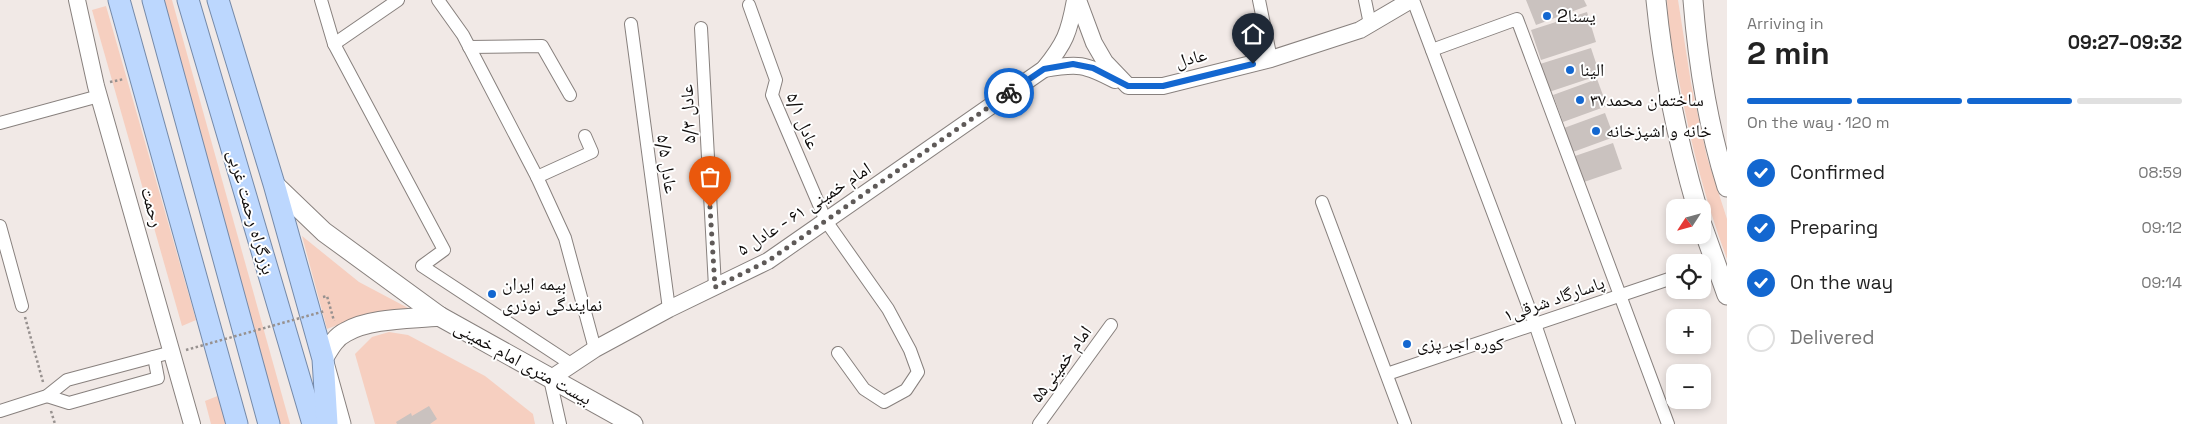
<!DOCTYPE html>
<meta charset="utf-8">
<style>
:root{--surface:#fff;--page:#f2f2f2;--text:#222;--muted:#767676;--line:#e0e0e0;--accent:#1367d0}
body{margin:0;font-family:"Space Grotesk","Noto Naskh Arabic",sans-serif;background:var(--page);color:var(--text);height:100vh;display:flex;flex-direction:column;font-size:19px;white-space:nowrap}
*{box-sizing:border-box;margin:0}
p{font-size:16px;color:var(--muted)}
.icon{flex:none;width:28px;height:28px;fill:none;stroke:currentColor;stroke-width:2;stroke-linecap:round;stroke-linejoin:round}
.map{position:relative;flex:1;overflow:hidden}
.side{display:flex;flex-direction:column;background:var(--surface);width:475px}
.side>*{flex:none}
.needle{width:32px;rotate:234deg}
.tools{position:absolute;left:1666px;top:199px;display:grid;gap:10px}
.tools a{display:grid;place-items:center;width:45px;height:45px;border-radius:10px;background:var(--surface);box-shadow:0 2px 8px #0003;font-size:25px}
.pin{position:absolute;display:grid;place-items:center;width:42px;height:42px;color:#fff;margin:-51px -21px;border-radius:50% 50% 50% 0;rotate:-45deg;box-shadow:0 0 5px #0007}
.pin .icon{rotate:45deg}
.courier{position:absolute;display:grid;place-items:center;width:50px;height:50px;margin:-25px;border:4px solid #1367d0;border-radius:50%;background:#fff;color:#222;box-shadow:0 1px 6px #0007}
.summary em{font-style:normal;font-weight:800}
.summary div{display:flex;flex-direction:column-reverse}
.summary{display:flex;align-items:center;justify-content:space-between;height:85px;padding:0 20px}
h1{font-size:32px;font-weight:800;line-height:38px}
.bar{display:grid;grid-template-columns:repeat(4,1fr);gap:8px 5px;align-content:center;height:60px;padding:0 20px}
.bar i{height:6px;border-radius:4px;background:var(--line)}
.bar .current{background:var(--accent)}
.bar p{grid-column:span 4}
ol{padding:0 20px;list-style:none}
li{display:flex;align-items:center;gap:15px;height:55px}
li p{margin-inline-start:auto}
li .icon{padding:5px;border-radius:50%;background:var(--accent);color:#fff;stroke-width:4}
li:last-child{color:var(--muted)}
li i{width:28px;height:28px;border:2px solid var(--line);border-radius:50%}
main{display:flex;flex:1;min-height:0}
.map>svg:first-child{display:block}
.green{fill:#f6cfc0}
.building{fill:#cac2bf}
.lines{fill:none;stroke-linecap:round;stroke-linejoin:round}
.minor-casing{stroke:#88817e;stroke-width:14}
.tertiary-casing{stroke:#88817e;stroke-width:18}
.secondary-casing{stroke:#88817e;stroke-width:21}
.trunk-casing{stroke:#758aa9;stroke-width:23}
.path{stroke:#97918f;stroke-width:2.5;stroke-dasharray:2.5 2.5;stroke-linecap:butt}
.minor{stroke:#fff;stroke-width:12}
.tertiary{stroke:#fff;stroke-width:16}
.secondary{stroke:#fff;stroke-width:19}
.trunk{stroke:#bcd7fe;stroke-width:21}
.path-bridge{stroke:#97918f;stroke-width:2.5;stroke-dasharray:2.5 2.5;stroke-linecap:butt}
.done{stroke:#5f5a58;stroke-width:5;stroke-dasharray:0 9}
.route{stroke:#1367d0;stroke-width:6}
.poi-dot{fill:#1367d0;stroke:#fff;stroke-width:2}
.labels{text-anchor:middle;stroke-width:4;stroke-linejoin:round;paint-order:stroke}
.poi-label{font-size:18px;fill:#100d0c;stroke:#fff;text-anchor:start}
.street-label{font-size:18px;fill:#100d0c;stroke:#fff}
</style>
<main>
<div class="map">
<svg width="1727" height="424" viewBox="0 0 1727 424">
<rect width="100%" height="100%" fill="#f1e9e6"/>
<!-- green -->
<g class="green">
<path d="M 160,0 L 172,0 L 290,424 L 279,424 Z"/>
<path d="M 1667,0 L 1678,0 L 1691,83 L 1707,157 L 1727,219 L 1727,259 C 1706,203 1691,145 1680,86 C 1674,58 1668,29 1667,0 Z"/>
<path d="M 106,6 L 196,320 L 182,326 L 92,10 Z"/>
<path d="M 302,236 L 359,282 L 410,309 L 369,313 L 327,329 Z"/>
<path d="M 389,332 L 408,335 L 485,376 L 533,414 L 535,424 L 375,424 L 355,354 L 372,337 Z"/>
<path d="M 220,395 L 228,424 L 211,424 L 205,401 Z"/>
</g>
<!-- building -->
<g class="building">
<path d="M 1526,0 L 1584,0 L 1587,6 L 1536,25 Z"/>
<path d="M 1587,12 L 1596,42 L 1541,60 L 1531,30 Z"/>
<path d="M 1591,48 L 1600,75 L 1549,92 L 1540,64 Z"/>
<path d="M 1597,79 L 1607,106 L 1563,122 L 1553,95 Z"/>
<path d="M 1605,113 L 1614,137 L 1573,152 L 1564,128 Z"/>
<path d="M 1613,143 L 1622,169 L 1584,182 L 1575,156 Z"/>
<path d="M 429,406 L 437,419 L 430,424 L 397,424 L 396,422 L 411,413 L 412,416 Z"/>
</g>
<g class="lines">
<defs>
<g id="minor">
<path d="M 321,0 L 334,44 L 444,250 L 422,266 L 571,364"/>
<path d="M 438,0 L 463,35 L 537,177 L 565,238 L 595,349"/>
<path d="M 1259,0 L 1271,59"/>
<path d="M 1365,0 L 1370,24"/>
<path d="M 1413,0 L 1535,324 L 1569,424"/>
<path d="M 749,5 L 776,80 L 772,95 L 826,221 L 888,309 L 910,350 L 918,372 L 906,390 L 884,402 L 864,389 L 838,353"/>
<path d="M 631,24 L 669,309"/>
<path d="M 701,28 L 715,287"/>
<path d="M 334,44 L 398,0"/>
<path d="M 469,47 L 542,46 L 570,95"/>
<path d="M 1432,50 L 1517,19 L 1668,424"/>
<path d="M 0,123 L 99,96"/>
<path d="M 537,177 L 592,152 L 585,136"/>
<path d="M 1322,202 L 1405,424"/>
<path d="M 0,226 L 22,306"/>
<path d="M 1387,374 L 1675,277"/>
<path d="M 550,379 L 560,424"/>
<path d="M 47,396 L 69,403 L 158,378 L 154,357"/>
<path d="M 0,411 L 47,396 L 67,380 L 172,352"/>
<path d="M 1039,424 L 1111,325"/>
</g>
<g id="tertiary">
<path d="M 77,0 L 96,86 L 192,424"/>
<path d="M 1078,0 L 1094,43 L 1105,62 L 1128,86 L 1163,86 L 1271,59 L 1360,30 L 1411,0"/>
<path d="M 1044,69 C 1078,63 1085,64 1115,80"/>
<path d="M 550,379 L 595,349 L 669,309 L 768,261 L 1044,69 C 1065,43 1069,33 1075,0"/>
</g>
<g id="secondary">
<path d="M 1656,0 C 1663,71 1677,139 1697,208"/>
<path d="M 1693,0 C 1698,64 1708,126 1727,187"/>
<path d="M 274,184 L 324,232 L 439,316 L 633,424"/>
<path d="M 1702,225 L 1727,295"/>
<path d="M 341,424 L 323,359 C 329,349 335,337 346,332 C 370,318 411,319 439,316"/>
</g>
<g id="trunk">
<path d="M 119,0 L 237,424"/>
<path d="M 153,0 L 269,424"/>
<path d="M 188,0 L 313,424"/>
<path d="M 218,0 L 274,184 L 323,359 L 327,424"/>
</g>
</defs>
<!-- minor casing -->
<use href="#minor" class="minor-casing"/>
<!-- tertiary casing -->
<use href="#tertiary" class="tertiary-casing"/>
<!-- secondary casing -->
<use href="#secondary" class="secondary-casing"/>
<!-- trunk casing -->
<use href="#trunk" class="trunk-casing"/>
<!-- path -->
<g class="path">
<path d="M 110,82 L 124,79"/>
<path d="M 323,297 L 327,296 L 334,321"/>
<path d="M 25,317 L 43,382"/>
<path d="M 51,411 L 55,424"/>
</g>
<!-- minor -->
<use href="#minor" class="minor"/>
<!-- tertiary -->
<use href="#tertiary" class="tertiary"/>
<!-- secondary -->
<use href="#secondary" class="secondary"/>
<!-- trunk -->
<use href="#trunk" class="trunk"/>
<!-- path-bridge -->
<path class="path-bridge" d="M 186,350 L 325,311"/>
</g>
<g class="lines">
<!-- done -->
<path class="done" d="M 710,207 L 715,287 L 768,261 L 1009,93"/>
<!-- route -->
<path class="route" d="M 1009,93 L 1044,69 L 1073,64 L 1093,68 L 1128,86 L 1163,86 L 1253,64"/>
</g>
<!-- markers -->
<g class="poi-dot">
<circle cx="1547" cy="16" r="5"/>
<circle cx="1570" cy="70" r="5"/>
<circle cx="1580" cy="100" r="5"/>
<circle cx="1596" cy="131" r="5"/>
<circle cx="492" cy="294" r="5"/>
<circle cx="1407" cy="344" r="5"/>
</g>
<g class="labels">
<!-- poi labels -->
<g class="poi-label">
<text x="1557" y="22">یسنا2</text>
<text x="1580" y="76">الینا</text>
<text x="1590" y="106">ساختمان محمد۳۷</text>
<text x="1606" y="137">خانه و اشپزخانه</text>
<text x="502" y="290">بیمه ایران<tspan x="502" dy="21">نمایندگی نوذری</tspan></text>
<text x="1417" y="350">کوره اجر پزی</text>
</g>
<!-- street labels -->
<g class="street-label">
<text transform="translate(1191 58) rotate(-14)" y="6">عادل</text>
<text transform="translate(688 114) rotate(-93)" y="6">عادل ۵/۳</text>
<text transform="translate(803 121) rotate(68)" y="6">عادل ۵/۱</text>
<text transform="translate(667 164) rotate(82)" y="6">عادل ۵/۵</text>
<text transform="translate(152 207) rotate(74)" y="6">رحمت</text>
<text transform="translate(804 209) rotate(-33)" y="6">امام خمینی ۶۱ - عادل ۵</text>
<text transform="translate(251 212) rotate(74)" y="6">بزرگراه رحمت غربی</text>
<text transform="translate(1554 299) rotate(-19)" y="6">پاسارگاد شرقی۱</text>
<text transform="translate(523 363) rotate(29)" y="6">بیست متری امام خمینی</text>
<text transform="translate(1061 364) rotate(-54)" y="6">امام خمینی۵۵</text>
</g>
</g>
</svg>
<div class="tools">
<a><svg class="needle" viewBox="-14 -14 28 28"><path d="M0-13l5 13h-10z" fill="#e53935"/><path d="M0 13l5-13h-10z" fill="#767676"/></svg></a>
<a><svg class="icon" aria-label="locate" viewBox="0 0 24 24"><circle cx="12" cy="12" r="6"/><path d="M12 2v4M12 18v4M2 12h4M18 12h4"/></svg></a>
<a>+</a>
<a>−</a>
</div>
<div class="pin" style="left:710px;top:207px;background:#ea580c"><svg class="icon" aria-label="bag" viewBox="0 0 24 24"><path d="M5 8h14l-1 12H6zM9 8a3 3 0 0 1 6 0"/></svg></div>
<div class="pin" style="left:1253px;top:64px;background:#1f2937"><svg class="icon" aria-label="home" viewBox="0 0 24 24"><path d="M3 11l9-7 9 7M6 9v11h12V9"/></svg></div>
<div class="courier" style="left:1009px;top:93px"><svg class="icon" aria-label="bike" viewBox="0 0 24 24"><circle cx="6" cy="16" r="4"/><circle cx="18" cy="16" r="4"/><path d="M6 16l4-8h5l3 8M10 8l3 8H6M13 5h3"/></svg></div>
</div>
<section class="side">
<div class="summary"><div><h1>2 min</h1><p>Arriving in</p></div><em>09:27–09:32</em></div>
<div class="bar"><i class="current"></i><i class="current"></i><i class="current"></i><i></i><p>On the way · 120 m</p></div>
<ol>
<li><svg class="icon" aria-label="check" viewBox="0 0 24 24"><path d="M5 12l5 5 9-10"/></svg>Confirmed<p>08:59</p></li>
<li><svg class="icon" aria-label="check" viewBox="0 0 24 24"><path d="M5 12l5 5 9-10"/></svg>Preparing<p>09:12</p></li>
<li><svg class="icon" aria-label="check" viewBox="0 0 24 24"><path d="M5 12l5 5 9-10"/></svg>On the way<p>09:14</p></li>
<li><i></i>Delivered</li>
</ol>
</section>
</main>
